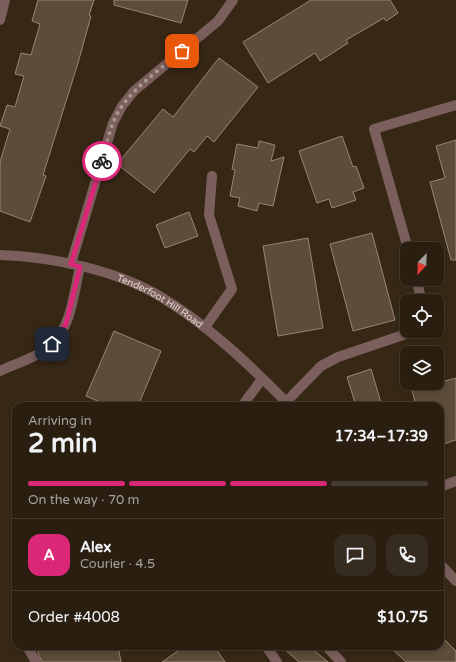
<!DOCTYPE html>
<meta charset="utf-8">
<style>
:root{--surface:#291e10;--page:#352b1e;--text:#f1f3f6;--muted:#a5a29f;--line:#453c30;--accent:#db2777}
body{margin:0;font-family:"Varela Round",sans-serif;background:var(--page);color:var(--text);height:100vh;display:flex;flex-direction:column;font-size:15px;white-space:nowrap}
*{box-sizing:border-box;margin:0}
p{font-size:13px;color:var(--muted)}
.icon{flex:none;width:22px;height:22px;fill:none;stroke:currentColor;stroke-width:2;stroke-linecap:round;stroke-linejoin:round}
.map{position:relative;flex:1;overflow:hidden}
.side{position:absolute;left:12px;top:402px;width:432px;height:248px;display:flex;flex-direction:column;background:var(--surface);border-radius:12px;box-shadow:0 2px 6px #0003,0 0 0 1px var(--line)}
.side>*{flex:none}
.needle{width:26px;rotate:203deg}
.controls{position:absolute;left:400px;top:242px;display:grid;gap:8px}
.controls a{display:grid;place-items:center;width:44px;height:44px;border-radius:8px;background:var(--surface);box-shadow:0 2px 6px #0003,0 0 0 1px var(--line);font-size:20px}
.pin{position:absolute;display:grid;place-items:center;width:34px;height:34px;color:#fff;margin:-17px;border-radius:8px;box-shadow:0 2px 6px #0006}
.courier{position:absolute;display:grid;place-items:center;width:40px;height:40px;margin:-20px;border:3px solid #db2777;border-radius:50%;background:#fff;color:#222;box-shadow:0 1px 5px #0007}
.head em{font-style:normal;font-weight:700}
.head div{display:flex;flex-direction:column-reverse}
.head{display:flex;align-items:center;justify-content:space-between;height:68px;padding:0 16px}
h1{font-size:26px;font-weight:700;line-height:30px}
.bar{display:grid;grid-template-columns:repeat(4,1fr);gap:6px 4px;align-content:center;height:48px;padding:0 16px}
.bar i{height:5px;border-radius:3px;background:var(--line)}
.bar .active{background:var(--accent)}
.bar p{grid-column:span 4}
.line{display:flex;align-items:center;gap:10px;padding:0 16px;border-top:1px solid var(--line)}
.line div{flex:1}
.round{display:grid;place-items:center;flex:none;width:42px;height:42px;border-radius:12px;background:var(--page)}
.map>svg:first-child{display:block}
.building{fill:#5c4c39;stroke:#988672}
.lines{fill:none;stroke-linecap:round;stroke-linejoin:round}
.service{stroke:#7b5f5c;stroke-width:10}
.minor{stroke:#7b5f5c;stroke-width:10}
.done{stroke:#a69a8d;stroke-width:4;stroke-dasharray:0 7.2}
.route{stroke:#db2777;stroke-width:5}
.labels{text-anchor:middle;stroke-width:4;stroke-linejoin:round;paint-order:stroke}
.street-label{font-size:10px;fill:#e1d7cd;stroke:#372816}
</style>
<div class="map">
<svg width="456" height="662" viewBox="0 0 456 662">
<rect width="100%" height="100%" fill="#372816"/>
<!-- building -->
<g class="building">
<path d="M 38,0 L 94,0 L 89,15 L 91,16 L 78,63 L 43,175 L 46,176 L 30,222 L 0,211 L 0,162 L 10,129 L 0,126 L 7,105 L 15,107 L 24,76 L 15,74 L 21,53 L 31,55 L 40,24 L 32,21 Z"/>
<path d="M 114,0 L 188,0 L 181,23 L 114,5 Z"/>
<path d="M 311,0 L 390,0 L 398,13 L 386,21 L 384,18 L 346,40 L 348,43 L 320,61 L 315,53 L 268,83 L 243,42 Z"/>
<path d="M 219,58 L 258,87 L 214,142 L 207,136 L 194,152 L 190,149 L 154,193 L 117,164 L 163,109 L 173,117 Z"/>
<path d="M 342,136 L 353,167 L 356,166 L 364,188 L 353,192 L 356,200 L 332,208 L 329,199 L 317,203 L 299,151 Z"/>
<path d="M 456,140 L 456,260 L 451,260 L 430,182 L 445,178 L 436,146 Z"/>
<path d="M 259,141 L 275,145 L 271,161 L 284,157 L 273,206 L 259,203 L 257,211 L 238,206 L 240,198 L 230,196 L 235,170 L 232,169 L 237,144 L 258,148 Z"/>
<path d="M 189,212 L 198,236 L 165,248 L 156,225 Z"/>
<path d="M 372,233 L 395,320 L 353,331 L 330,244 Z"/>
<path d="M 308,238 L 323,328 L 278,336 L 263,246 Z"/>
<path d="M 114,331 L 161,351 L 138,406 L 109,406 L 86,396 Z"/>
<path d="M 371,369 L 382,406 L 356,406 L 347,377 Z"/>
<path d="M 456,378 L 456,440 L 440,445 L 440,406 L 416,406 L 412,390 Z"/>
<path d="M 440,635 L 456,651 L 456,662 L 406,662 L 389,646 L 440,646 Z"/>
<path d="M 38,646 L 118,646 L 121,662 L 42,662 L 38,653 Z"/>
<path d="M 185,646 L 214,646 L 225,662 L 162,662 Z"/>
<path d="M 281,646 L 309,646 L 328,662 L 299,662 Z"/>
</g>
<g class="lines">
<!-- service -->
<g class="service">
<path d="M 408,249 L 374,129 L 456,105"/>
<path d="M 416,279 L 422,301"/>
<path d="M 205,327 L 232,289 L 209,215 L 212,176"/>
<path d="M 286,402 L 321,366 L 338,357 L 415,331"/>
<path d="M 242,406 L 262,379"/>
<path d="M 440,487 L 456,481"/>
<path d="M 27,646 L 36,662"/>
<path d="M 266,646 L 277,662"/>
<path d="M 326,646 L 341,662"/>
</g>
<!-- minor -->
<g class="minor">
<path d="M 0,20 L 5,0"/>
<path id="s1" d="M 0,255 C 53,257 117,270 163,298 C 210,327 251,366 290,406"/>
<path d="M 71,264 L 113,123 L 122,106 L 134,91 L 218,21 L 233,0"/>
<path d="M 0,371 C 17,363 39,357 52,344 C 72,326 74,291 80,267"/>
<path d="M 440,564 L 456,581"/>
</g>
</g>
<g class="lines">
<!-- done -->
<path class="done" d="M 102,161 C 107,143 111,121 122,106 C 138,84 162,68 182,51"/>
<!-- route -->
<path class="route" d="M 52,344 L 66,324 L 80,267 L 71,264 L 102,161"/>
</g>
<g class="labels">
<!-- street labels -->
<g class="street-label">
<text dy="4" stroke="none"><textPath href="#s1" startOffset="169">Tenderfoot Hill Road</textPath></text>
</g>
</g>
</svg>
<div class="controls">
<a><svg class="needle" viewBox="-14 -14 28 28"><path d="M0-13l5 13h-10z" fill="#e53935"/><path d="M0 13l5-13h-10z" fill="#a5a29f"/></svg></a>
<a><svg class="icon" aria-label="locate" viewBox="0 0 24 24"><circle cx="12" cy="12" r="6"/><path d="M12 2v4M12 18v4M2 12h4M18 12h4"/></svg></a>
<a><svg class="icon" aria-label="layers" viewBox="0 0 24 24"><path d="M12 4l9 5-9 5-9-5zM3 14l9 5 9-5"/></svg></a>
</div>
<div class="pin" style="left:182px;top:51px;background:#ea580c"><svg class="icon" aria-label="bag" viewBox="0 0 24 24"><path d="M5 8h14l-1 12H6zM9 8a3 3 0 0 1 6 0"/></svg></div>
<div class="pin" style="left:52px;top:344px;background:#1f2937"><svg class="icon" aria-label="home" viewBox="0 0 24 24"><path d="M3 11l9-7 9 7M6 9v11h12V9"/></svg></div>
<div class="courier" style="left:102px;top:161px"><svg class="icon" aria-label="bike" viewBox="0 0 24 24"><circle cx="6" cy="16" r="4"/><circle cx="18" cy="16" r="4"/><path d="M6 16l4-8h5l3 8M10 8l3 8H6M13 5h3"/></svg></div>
<section class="side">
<div class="head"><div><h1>2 min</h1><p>Arriving in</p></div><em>17:34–17:39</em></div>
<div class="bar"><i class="active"></i><i class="active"></i><i class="active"></i><i></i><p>On the way · 70 m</p></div>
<div class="line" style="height:72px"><b class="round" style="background:var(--accent);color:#fff">A</b><div><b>Alex</b><p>Courier · 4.5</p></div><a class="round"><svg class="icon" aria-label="chat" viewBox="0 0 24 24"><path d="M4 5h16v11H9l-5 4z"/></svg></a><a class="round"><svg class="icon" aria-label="phone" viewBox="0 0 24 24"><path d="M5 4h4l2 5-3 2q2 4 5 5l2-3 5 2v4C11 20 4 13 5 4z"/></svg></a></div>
<div class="line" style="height:52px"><div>Order #4008</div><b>$10.75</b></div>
</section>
</div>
